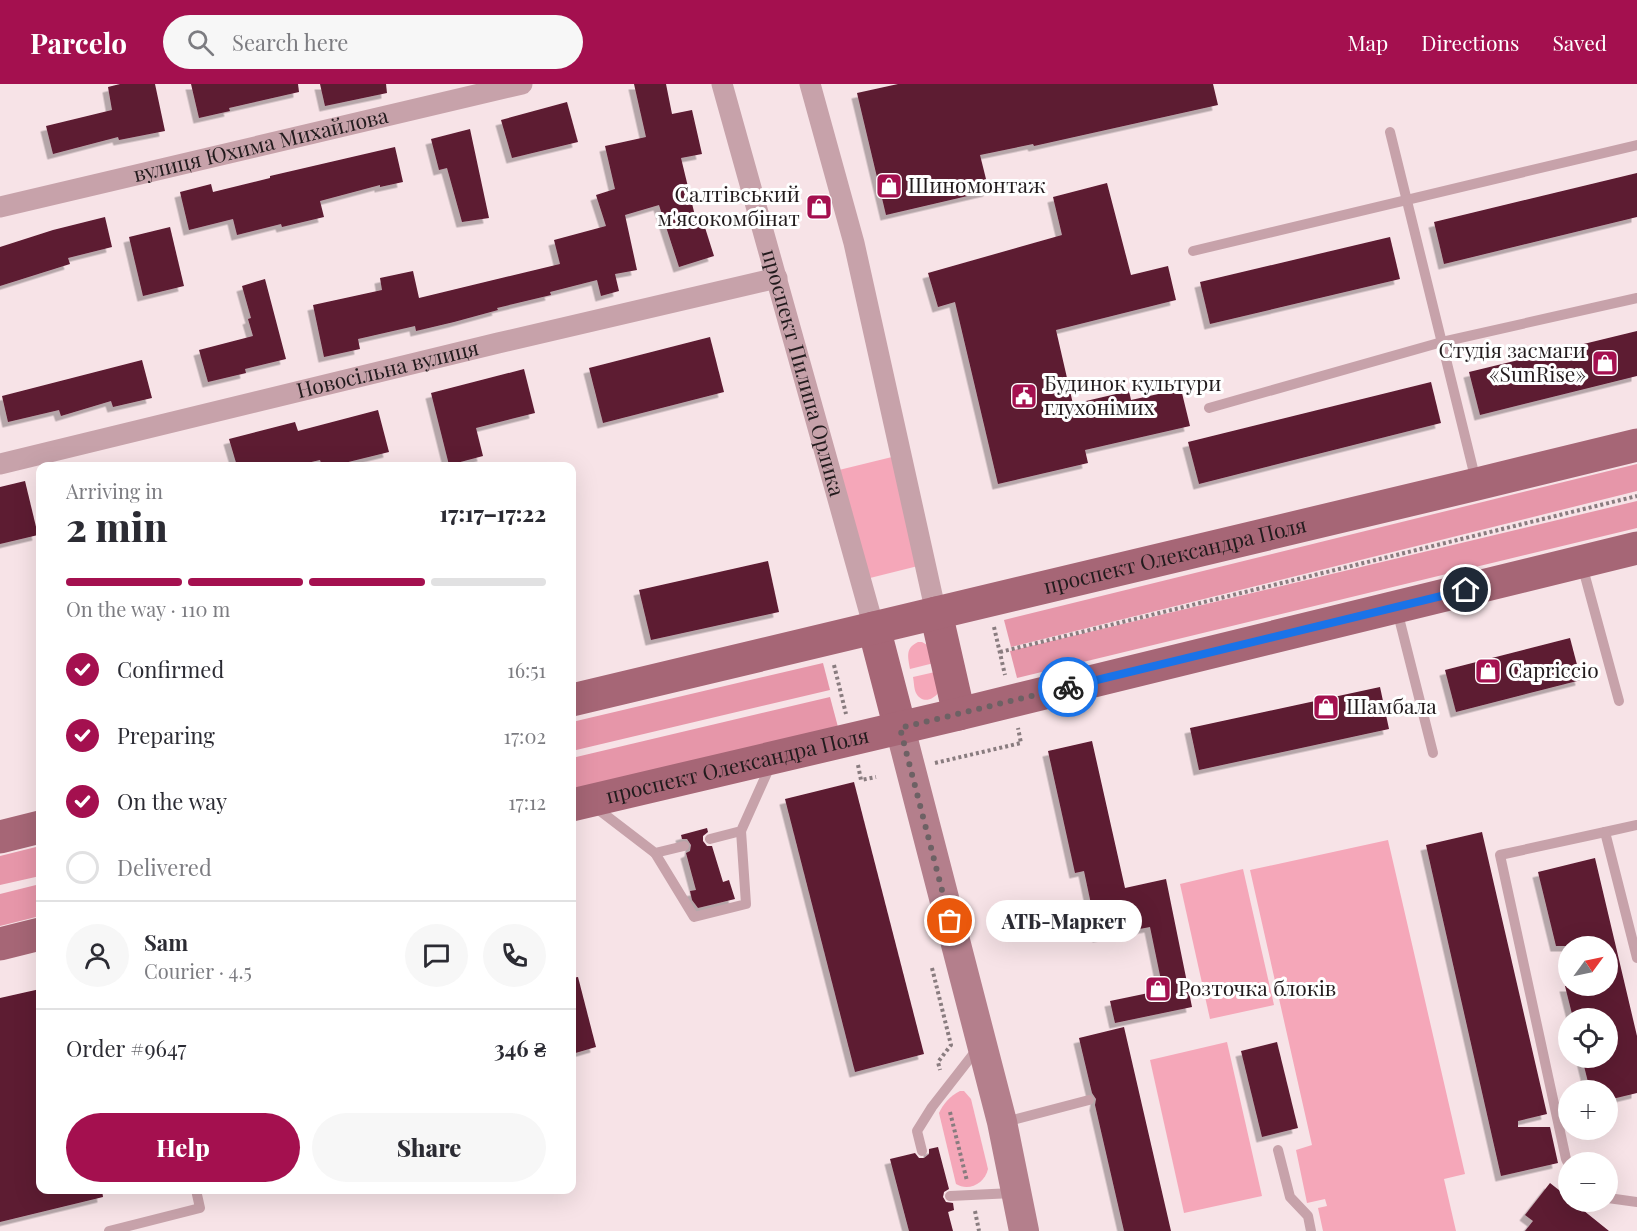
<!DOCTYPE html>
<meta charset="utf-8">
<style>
:root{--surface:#fff;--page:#f7f7f7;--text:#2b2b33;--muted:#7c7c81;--line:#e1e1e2;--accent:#a4104f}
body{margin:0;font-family:"Playfair Display",serif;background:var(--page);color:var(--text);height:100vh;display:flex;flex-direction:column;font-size:22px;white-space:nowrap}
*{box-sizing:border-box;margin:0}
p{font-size:20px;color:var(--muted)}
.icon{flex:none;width:33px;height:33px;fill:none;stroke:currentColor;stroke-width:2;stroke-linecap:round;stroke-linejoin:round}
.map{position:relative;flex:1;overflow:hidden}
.drawer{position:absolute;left:36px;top:378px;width:540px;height:732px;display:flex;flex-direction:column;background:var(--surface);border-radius:12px;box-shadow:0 6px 24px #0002}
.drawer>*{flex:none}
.needle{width:39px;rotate:57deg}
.controls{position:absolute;left:1558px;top:852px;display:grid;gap:12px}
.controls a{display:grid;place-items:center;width:60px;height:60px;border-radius:50%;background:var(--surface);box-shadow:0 6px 24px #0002;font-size:30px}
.pin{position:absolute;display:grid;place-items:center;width:51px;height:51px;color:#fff;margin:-26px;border:3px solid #fff;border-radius:50%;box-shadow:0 2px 6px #0007}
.courier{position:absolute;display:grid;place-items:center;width:60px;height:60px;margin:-30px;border:4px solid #1a73e8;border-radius:50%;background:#fff;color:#222;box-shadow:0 2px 8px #0007}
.bubble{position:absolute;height:42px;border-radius:21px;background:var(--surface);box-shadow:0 6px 24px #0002;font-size:20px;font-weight:800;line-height:42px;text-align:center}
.head em{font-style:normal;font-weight:800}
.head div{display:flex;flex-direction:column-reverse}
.head{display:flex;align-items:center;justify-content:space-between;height:102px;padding:0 30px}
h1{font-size:39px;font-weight:800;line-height:45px}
.bar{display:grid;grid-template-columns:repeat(4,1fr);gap:9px 6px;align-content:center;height:72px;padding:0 30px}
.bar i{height:8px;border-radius:4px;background:var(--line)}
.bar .active{background:var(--accent)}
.bar p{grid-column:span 4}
.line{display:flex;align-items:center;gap:15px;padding:0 30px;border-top:2px solid var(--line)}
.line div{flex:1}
.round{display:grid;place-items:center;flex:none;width:63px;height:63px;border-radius:32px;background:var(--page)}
ol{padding:0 30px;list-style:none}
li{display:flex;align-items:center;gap:18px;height:66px}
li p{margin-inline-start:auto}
li .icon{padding:6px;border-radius:50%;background:var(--accent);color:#fff;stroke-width:4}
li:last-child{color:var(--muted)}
li i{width:33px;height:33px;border:3px solid var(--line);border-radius:50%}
.action{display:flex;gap:12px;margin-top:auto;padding:12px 30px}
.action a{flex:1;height:69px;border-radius:36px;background:var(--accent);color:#fff;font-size:24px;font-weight:800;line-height:69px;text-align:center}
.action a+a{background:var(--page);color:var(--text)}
header{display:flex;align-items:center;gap:36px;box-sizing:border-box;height:84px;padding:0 30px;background:var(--accent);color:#fff}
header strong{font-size:28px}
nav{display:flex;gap:33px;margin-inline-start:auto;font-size:21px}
.search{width:420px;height:54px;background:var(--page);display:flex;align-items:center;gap:15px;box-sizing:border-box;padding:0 21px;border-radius:33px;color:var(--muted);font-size:22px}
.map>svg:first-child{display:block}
.green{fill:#f5a7b9}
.forest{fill:#e696a9}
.building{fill:#5d1a31;filter:url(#shadow)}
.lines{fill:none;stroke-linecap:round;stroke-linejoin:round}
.path{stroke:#897c7f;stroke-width:4;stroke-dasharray:3 3;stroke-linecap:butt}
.lane{stroke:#c7a2aa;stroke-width:10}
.street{stroke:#c7a2aa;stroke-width:21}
.secondary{stroke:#b47f8c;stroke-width:30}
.primary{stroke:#a66676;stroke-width:33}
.done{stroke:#6d6164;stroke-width:6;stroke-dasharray:0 10.8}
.route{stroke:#1a73e8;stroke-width:8}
.labels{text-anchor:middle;stroke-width:6;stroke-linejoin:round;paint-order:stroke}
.street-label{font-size:21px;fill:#221b1d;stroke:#fff}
.poi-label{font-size:21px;fill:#221b1d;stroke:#fff;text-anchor:start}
</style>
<header>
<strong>Parcelo</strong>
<div class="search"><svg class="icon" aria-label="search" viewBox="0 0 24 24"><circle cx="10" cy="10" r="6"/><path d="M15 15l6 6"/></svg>Search here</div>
<nav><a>Map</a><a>Directions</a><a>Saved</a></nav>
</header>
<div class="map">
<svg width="1637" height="1147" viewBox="0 0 1637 1147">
<defs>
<filter id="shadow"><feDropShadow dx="-5.5" dy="5.5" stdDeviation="0" flood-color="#0004"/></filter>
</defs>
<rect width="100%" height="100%" fill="#f7e3e7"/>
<!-- green -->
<g class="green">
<path d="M 892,373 L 918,482 L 870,494 L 839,386 Z"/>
<path d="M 918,558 L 922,558 L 929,562 L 934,579 L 910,585 C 908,573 905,564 918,558 Z"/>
<path d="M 935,588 L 938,609 C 933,616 922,620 916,609 C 914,605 914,598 913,593 Z"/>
<path d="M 1388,756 L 1465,1090 L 1444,1095 L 1456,1147 L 1323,1147 L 1318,1124 L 1327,1122 L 1325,1115 L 1307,1119 L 1296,1066 L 1312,1061 L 1250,786 Z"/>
<path d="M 1243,785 L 1274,921 L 1210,935 L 1180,800 Z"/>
<path d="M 1227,958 L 1262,1112 L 1184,1129 L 1150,976 Z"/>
<path d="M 960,1007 L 964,1007 L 971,1015 L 988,1085 C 985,1099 969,1108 956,1100 L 939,1029 C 943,1020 950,1012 960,1007 Z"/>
</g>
<!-- forest -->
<g class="forest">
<path d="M 1637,380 L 1637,407 L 1011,563 L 1004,536 Z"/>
<path d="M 1637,417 L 1637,444 L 1017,594 L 1010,567 Z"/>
<path d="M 823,579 L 830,606 L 572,667 L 572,638 Z"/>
<path d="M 830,613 L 838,643 L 572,706 L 572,674 Z"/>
<path d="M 40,762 L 40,792 L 0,801 L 0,772 Z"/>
<path d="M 40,800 L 40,832 L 0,842 L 0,810 Z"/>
</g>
<!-- building -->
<g class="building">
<path d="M 120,0 L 155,0 L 165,47 L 119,56 L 118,53 L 53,70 L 46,42 L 112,26 L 108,3 Z"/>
<path d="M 191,0 L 298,0 L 299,8 L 229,24 L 230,27 L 199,34 Z"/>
<path d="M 320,0 L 386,0 L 387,9 L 325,22 Z"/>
<path d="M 634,0 L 666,0 L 672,30 L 692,26 L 702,70 L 681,74 L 696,136 L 702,134 L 714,172 L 679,183 L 659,121 L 625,131 L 637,186 L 615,190 L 619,207 L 601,212 L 597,196 L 550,208 L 551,211 L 497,224 L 498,226 L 454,238 L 416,247 L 415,242 L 358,255 L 360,265 L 324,273 L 313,221 L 382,206 L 380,194 L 413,187 L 419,214 L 560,180 L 554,156 L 606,142 L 596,111 L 615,105 L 605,62 L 646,53 Z"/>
<path d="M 898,0 L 1213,0 L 1218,21 L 1034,62 L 1033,60 L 980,71 L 989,107 L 886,131 L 857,9 Z"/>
<path d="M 567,18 L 578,58 L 512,74 L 501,36 Z"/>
<path d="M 470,45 L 489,134 L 462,138 L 447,84 L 439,86 L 431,55 Z"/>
<path d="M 395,63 L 403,98 L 380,103 L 380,101 L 320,117 L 324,133 L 282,143 L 281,140 L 237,151 L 233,135 L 189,146 L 180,108 L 211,100 L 213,108 L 270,94 L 270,92 Z"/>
<path d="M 1637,89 L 1637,133 L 1444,180 L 1434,138 Z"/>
<path d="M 1107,99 L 1131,191 L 1168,182 L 1176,216 L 1056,246 L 1073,320 L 1129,307 L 1131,316 L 1181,305 L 1190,342 L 1085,366 L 1088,379 L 998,400 L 955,218 L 938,223 L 928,189 L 1062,151 L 1053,113 Z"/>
<path d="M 105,133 L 112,163 L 68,174 L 70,180 L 0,202 L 0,163 L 53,146 Z"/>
<path d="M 170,143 L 184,202 L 143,212 L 129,153 Z"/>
<path d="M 1390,153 L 1400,195 L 1210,240 L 1200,198 Z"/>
<path d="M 265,195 L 286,275 L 245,285 L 246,289 L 208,298 L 199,266 L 253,252 L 248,235 L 251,234 L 242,202 Z"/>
<path d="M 1637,247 L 1637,292 L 1480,331 L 1469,288 Z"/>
<path d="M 710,253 L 724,308 L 603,339 L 589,284 Z"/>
<path d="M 142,276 L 152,314 L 113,323 L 111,317 L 61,332 L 59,326 L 8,338 L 2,312 Z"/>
<path d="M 524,285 L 535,329 L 476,344 L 483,372 L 449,381 L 431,309 Z"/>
<path d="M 1431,298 L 1441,339 L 1199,400 L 1188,358 Z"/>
<path d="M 378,326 L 389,368 L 332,382 L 322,382 L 320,376 L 294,382 L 237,382 L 229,355 L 295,338 L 298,347 Z"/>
<path d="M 25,397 L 38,451 L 0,460 L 0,403 Z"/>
<path d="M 768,477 L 779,528 L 651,556 L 639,506 Z"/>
<path d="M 1570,554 L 1581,596 L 1456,628 L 1445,586 Z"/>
<path d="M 1380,603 L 1389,645 L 1199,686 L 1190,644 Z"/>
<path d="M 1092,657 L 1125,804 L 1166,795 L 1192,923 L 1115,939 L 1110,917 L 1163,906 L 1150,843 L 1098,853 L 1084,787 L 1075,789 L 1048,667 Z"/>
<path d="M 854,698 L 924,970 L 855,988 L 785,715 Z"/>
<path d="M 707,744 L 708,748 L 703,752 L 703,757 L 707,762 L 712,762 L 723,798 L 729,796 L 735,815 L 698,824 L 692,816 L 690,807 L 696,806 L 686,769 L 690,767 L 691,761 L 687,755 L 682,755 L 681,751 Z"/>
<path d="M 1482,748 L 1547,1030 L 1518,1037 L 1518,1043 L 1550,1043 L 1558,1079 L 1501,1092 L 1426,761 Z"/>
<path d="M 1595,774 L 1637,952 L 1637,1009 L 1608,1016 L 1608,1006 L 1590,1006 L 1582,974 L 1608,974 L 1608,934 L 1573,934 L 1565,902 L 1608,902 L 1608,862 L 1556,862 L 1538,788 Z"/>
<path d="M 578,893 L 596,963 L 572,970 L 572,894 Z"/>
<path d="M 40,905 L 40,1106 L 102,1106 L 103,1113 L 0,1138 L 0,914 Z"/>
<path d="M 1124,943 L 1171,1147 L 1124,1147 L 1095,1021 L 1096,1015 L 1092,1009 L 1079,954 Z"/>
<path d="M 1277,958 L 1298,1044 L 1262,1053 L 1241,967 Z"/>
<path d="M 938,1063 L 949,1105 L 944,1108 L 943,1113 L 946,1118 L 953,1119 L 954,1126 L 948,1128 L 953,1147 L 909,1147 L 890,1075 L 915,1069 L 919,1074 L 924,1074 L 929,1070 L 929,1065 Z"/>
<path d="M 1550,1099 L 1569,1114 L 1569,1118 L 1573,1118 L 1609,1147 L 1525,1147 L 1533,1137 L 1525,1131 Z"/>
</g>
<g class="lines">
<!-- path -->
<g class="path">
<path d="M 994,543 L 1005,591"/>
<path d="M 1000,568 L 1637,412"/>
<path d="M 834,581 L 846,630"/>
<path d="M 935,679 L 1021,659 L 1018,644"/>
<path d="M 858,681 L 861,696 L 876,693"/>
<path d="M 932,884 L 951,961 L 938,978 L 940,986"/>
<path d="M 950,1028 L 967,1097"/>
<path d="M 975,1127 L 979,1147"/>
</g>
<!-- lane -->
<g class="lane">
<path d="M 1390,48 L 1476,397"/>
<path d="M 1193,167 L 1637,61"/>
<path d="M 1209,324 L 1442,258 L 1637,214"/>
<path d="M 1582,481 L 1619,617"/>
<path d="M 1397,526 L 1433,669"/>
<path d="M 595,723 L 655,769 L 684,762"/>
<path d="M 1637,741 L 1605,748 L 1637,874"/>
<path d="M 710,755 L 741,747 L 771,680"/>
<path d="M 655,769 L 694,833 L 746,820 L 741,747"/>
<path d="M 1005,1038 L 1089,1016"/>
<path d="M 1278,1066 L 1290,1113 L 1308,1132 L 1311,1147"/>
<path d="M 922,1067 L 917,1047 L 932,1023 L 978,964"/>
<path d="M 1569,1081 L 1566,1075 L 1500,771 L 1605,748"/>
<path d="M 950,1112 L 1013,1109"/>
<path d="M 1608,1114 L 1637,1118"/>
<path d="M 109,1147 L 200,1124 L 196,1106"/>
</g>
<!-- street -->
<g class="street">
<path id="s1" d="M 722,0 L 874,544"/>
<path d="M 810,0 L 854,159 L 936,529"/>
<path id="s2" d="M 0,123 L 522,0"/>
<path id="s3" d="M 0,380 L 498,259 L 777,194"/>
</g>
<!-- secondary -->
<path class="secondary" d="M 900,644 L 1002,1038 L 1024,1147"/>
<!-- primary -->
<g class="primary">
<path d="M 936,529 L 959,630"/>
<path d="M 874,544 L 900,644"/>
<path id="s4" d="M 572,616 L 1477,400 L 1637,361"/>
<path id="s5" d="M 572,721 L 959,630 L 1637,464"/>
<path d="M 0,753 L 40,743"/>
<path d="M 0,860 L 40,850"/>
</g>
</g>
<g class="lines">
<!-- done -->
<path class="done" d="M 950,837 L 900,644 L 1068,603"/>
<!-- route -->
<path class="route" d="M 1068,603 L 1466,506"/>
</g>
<!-- icons -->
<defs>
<symbol id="shop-square" viewBox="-11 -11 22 22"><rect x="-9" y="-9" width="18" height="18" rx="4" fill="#a4104f" stroke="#fff"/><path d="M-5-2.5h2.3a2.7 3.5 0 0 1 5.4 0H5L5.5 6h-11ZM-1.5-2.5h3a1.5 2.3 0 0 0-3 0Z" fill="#fff"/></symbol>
<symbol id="civic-square" viewBox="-11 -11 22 22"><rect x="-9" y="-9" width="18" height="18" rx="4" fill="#a4104f" stroke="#fff"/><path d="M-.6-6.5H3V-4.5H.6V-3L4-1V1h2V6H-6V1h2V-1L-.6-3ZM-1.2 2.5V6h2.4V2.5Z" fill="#fff"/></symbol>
</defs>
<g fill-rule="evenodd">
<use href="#shop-square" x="874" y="87" width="30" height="30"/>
<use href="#shop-square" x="804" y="108" width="30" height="30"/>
<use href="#shop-square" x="1590" y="264" width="30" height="30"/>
<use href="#civic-square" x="1009" y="297" width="30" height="30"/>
<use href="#shop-square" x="1473" y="572" width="30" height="30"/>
<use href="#shop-square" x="1311" y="608" width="30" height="30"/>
<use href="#shop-square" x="1143" y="890" width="30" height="30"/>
</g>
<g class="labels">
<!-- street labels -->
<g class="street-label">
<text dy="7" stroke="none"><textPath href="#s2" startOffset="268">вулиця Юхима Михайлова</textPath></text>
<text dy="7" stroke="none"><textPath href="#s3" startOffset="399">Новосільна вулиця</textPath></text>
<text dy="7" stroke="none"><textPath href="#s1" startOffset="300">проспект Пилипа Орлика</textPath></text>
<text dy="7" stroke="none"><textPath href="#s4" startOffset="620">проспект Олександра Поля</textPath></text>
<text dy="7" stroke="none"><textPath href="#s5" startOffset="170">проспект Олександра Поля</textPath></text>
</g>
<!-- poi labels -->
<g class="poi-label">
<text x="908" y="109">Шиномонтаж</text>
<text x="800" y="118" text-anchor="end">Салтівський<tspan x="800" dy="24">м'ясокомбінат</tspan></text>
<text x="1586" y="274" text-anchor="end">Студія засмаги<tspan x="1586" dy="24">«SunRise»</tspan></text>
<text x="1044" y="307">Будинок культури<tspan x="1044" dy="24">глухонімих</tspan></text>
<text x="1508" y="594">Capriccio</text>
<text x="1346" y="630">Шамбала</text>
<text x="1178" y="912">Розточка блоків</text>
</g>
</g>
</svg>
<div class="controls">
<a><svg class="needle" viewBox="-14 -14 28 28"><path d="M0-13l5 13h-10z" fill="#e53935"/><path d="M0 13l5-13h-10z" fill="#7c7c81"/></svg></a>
<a><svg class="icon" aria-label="locate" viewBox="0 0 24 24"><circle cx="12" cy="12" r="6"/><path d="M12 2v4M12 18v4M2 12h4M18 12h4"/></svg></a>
<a>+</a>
<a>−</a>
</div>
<div class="pin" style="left:950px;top:837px;background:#ea580c"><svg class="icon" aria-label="bag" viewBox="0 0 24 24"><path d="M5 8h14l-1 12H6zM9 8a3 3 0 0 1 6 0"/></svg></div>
<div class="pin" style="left:1466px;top:506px;background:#1f2937"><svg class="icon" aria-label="home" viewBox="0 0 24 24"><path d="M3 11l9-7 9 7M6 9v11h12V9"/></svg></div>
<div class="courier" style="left:1068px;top:603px"><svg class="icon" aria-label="bike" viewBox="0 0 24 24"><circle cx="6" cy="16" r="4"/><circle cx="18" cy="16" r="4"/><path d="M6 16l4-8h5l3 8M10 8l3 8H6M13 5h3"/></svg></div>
<div class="bubble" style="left:986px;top:816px;width:156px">АТБ-Маркет</div>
<section class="drawer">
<div class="head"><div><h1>2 min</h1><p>Arriving in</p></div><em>17:17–17:22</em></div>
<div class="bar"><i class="active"></i><i class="active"></i><i class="active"></i><i></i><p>On the way · 110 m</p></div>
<ol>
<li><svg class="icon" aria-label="check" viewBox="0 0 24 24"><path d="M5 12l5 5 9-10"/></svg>Confirmed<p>16:51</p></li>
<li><svg class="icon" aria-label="check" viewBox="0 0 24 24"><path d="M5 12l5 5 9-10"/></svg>Preparing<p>17:02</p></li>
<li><svg class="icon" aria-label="check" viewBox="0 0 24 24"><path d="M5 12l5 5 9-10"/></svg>On the way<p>17:12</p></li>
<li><i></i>Delivered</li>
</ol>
<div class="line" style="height:108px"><a class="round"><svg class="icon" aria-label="person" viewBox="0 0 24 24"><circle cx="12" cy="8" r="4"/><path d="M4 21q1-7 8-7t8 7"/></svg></a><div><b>Sam</b><p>Courier · 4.5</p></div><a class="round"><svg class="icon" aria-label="chat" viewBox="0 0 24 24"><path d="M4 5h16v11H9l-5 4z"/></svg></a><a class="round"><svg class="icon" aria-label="phone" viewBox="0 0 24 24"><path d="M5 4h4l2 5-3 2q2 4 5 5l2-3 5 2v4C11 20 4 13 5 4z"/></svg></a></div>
<div class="line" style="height:78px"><div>Order #9647</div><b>346 ₴</b></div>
<div class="action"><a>Help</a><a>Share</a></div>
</section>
</div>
